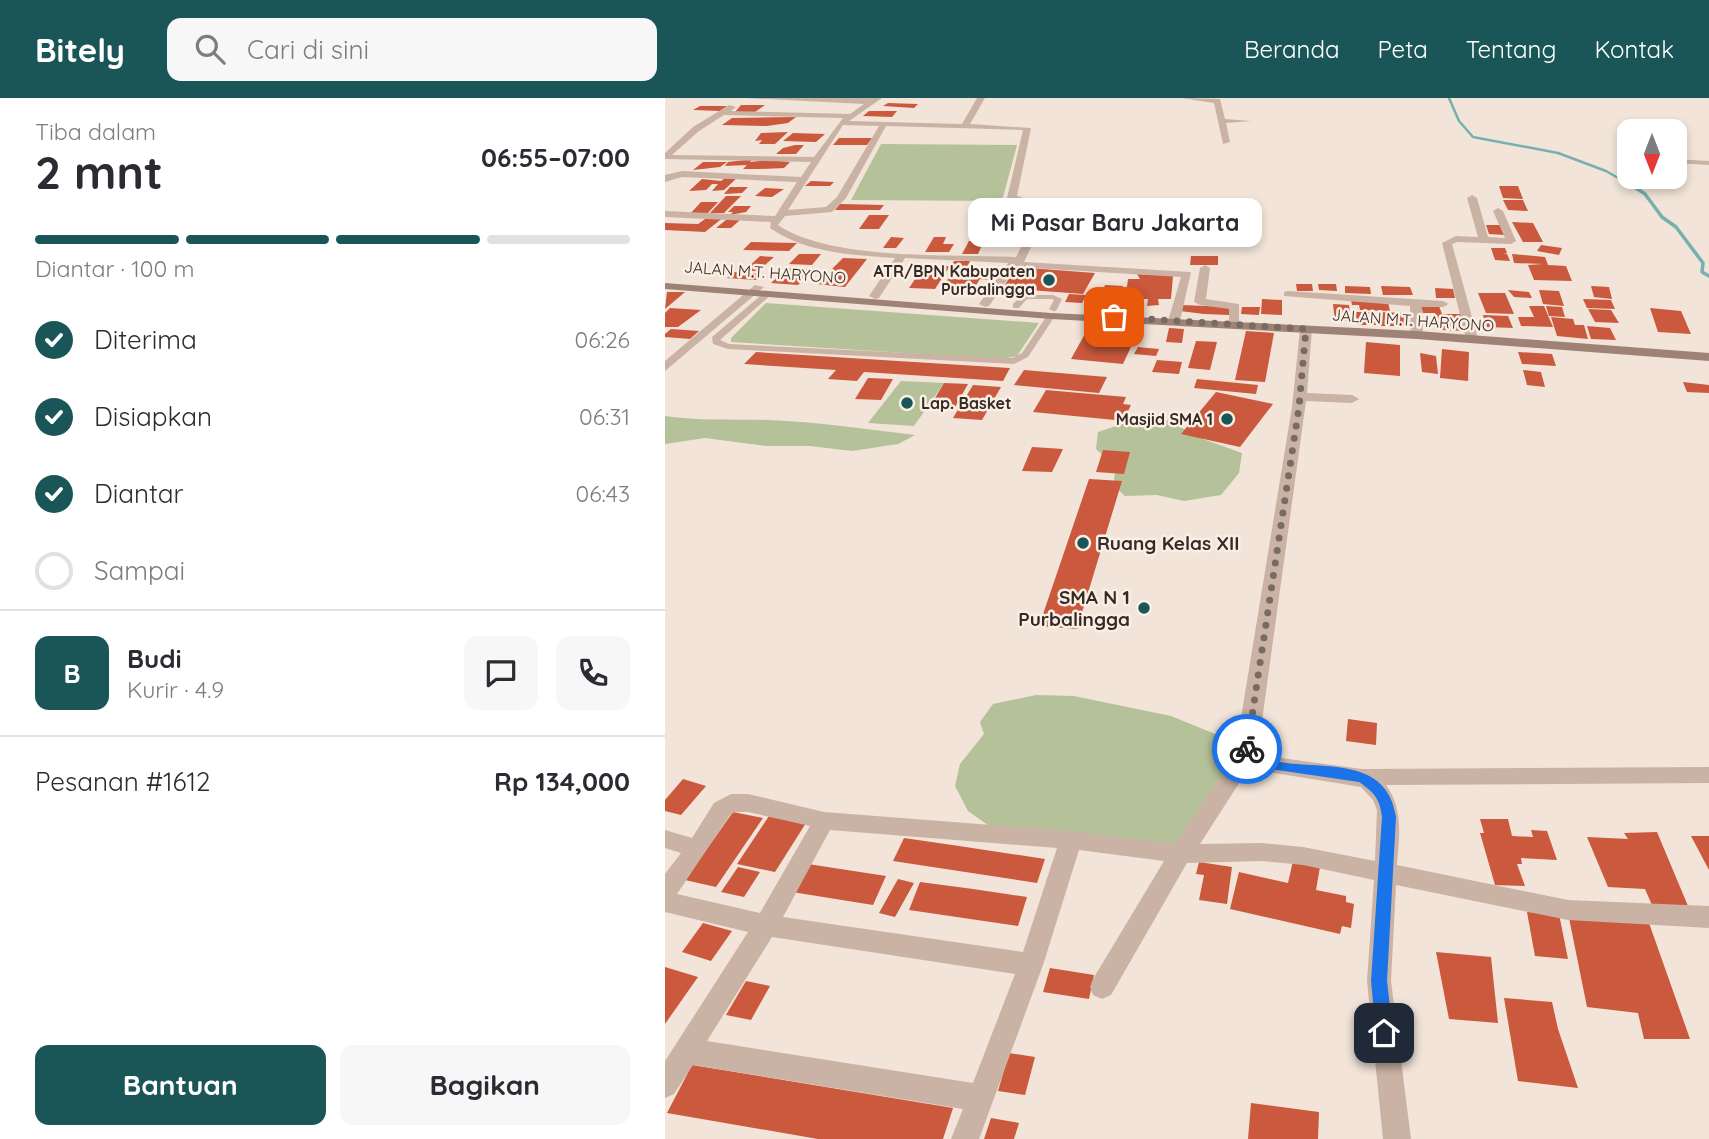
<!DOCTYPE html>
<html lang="id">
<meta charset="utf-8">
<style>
:root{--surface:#fff;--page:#f7f7f7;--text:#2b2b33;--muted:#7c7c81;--line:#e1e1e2;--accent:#1a5658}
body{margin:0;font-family:Quicksand,sans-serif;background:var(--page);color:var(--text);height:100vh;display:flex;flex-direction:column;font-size:26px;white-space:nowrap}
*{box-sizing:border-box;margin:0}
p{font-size:23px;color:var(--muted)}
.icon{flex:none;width:38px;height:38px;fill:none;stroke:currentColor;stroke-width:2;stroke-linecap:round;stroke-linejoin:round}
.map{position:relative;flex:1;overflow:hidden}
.details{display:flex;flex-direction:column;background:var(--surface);width:665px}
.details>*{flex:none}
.needle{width:46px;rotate:180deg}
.fabs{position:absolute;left:952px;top:21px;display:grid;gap:14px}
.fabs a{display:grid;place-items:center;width:70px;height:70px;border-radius:14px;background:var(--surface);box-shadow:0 4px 10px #0003;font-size:35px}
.pin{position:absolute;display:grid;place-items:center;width:60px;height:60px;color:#fff;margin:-30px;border-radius:14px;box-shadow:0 4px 10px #0006}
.courier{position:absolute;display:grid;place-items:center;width:70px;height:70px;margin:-35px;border:5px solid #1a73e8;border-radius:50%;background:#fff;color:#222;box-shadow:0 2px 9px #0007}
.bubble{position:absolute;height:49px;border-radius:14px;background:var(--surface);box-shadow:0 4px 10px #0003;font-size:23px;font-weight:700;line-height:49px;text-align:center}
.overview em{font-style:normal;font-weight:700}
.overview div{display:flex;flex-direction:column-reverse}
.overview{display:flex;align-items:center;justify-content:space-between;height:119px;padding:0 35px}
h1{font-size:46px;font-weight:700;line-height:52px}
.bar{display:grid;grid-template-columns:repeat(4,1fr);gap:10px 7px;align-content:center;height:84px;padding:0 35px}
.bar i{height:9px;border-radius:5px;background:var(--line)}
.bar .on{background:var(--accent)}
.bar p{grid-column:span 4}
.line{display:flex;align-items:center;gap:18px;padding:0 35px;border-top:2px solid var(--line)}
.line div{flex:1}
.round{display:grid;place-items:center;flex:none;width:74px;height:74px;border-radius:14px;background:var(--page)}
ol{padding:0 35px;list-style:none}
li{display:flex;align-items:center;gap:21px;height:77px}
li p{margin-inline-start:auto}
li .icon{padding:7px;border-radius:50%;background:var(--accent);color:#fff;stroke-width:4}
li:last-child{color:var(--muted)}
li i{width:38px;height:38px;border:4px solid var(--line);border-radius:50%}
.cta{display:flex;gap:14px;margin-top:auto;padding:14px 35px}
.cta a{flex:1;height:80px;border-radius:14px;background:var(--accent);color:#fff;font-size:28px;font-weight:700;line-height:80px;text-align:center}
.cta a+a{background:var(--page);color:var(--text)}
header{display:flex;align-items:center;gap:42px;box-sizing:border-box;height:98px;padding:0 35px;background:var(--accent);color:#fff}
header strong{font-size:33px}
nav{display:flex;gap:38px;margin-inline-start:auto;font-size:24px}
.search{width:490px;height:63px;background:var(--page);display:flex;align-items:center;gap:18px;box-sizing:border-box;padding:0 24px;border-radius:14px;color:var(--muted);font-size:26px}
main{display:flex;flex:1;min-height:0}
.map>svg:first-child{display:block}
.green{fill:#b5c198}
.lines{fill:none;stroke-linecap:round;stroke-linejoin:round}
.stream-far1{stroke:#76b0b0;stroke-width:2.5}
.stream{stroke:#76b0b0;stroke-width:3.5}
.building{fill:#ca593d}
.service{fill:#cab3a4;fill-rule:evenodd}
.minor{fill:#cab3a4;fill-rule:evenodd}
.secondary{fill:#9e8275;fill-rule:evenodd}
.route{fill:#1a73e8}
.done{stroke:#776b64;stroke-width:7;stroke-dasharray:0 12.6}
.poi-dot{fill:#1a5658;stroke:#faefe4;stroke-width:2.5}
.labels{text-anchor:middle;stroke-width:5;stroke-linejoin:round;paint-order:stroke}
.far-poi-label{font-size:16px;font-weight:bold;fill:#352a26;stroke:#faefe4;text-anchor:end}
.far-street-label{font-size:16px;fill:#352a26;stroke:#faefe4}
.poi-label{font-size:19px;font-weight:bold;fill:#352a26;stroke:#faefe4;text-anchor:start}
</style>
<header>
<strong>Bitely</strong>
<div class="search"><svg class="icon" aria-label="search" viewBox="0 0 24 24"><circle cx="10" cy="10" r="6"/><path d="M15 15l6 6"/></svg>Cari di sini</div>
<nav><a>Beranda</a><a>Peta</a><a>Tentang</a><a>Kontak</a></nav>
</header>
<main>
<section class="details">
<div class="overview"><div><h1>2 mnt</h1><p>Tiba dalam</p></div><em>06:55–07:00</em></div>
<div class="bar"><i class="on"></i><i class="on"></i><i class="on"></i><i></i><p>Diantar · 100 m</p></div>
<ol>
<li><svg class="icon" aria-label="check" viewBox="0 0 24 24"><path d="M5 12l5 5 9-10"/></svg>Diterima<p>06:26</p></li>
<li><svg class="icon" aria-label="check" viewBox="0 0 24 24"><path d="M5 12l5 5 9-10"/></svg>Disiapkan<p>06:31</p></li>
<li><svg class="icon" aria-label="check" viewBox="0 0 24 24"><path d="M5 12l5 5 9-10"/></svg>Diantar<p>06:43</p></li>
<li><i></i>Sampai</li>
</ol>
<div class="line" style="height:126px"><b class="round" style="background:var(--accent);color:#fff">B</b><div><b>Budi</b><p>Kurir · 4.9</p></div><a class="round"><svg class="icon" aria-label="chat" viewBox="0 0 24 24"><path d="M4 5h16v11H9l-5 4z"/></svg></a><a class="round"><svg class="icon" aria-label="phone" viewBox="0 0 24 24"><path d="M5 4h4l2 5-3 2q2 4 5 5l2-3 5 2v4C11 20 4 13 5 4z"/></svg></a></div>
<div class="line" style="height:91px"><div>Pesanan #1612</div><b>Rp 134,000</b></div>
<div class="cta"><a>Bantuan</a><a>Bagikan</a></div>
</section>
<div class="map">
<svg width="1044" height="1041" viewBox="0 0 1044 1041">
<rect width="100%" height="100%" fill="#f2e4d8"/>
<!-- green -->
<g class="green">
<path d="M 216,46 L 352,47 L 337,103 L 186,102 Z"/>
<path d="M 101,205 L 374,225 L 352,258 L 337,261 L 66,244 L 66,240 Z"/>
<path d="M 236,283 L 279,285 L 249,328 L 203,325 Z"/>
<path d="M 0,318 C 35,323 68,321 103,322 C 152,324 201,331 250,337 L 233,346 L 187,353 L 145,348 L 101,348 L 40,340 L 0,346 Z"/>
<path d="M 496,319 L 538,341 L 577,355 L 574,375 L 556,397 L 519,403 L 492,397 L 460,398 L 448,387 L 451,369 L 431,351 L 433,334 L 457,326 Z"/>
<path d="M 371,597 L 409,598 L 506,618 L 582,649 L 516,756 L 337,737 L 303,713 L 290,688 L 295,666 L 319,636 L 315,624 L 328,606 Z"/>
</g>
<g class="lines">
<!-- stream-far1 -->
<path class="stream-far1" d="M 784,0 L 794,23 L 808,39 L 893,55 L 941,73 L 974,92"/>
<!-- stream -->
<path class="stream" d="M 971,90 L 980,96 L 997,119 L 1011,129 L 1038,165 L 1037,174 L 1044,178"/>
</g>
<!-- building -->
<g class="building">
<path d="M 223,5 L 253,6 L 249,10 L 218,8 Z"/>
<path d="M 76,7 L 100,7 L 90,14 L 70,14 Z"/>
<path d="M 35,8 L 62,8 L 55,13 L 28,12 Z"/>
<path d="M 204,13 L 232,13 L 227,19 L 198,18 Z"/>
<path d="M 131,19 L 123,25 L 102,28 L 57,27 L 67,20 Z"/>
<path d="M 123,34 L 110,46 L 94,46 L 97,42 L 90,43 L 96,35 Z"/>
<path d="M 128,35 L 160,36 L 151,44 L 118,43 Z"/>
<path d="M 174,40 L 207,40 L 202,47 L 168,47 Z"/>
<path d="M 130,47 L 139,47 L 131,56 L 111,56 L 118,50 Z"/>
<path d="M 80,62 L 87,62 L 85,64 L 104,62 L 125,64 L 119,70 L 94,71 L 78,71 L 82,67 L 60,68 L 63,64 Z"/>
<path d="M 38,64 L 62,64 L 55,69 L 28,72 Z"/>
<path d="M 60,80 L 72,80 L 59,92 L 47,93 L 53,86 L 47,86 L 41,92 L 24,93 L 37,81 L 56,83 Z"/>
<path d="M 146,83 L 169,84 L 165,88 L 140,88 Z"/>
<path d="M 834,88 L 853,88 L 858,101 L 838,100 Z"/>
<path d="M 65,89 L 83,89 L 77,95 L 59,96 Z"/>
<path d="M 100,90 L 119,91 L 107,99 L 90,98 Z"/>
<path d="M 61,98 L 76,98 L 59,115 L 45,115 Z"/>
<path d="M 838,102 L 858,102 L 863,113 L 843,112 Z"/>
<path d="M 36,104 L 53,104 L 41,117 L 24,117 Z"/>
<path d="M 175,106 L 219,107 L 215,112 L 170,112 Z"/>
<path d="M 69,108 L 86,108 L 81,114 L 65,117 L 68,114 L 63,114 Z"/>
<path d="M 204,117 L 224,117 L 214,131 L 194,131 Z"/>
<path d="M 43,119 L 59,119 L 40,134 L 0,132 L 0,125 L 33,126 Z"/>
<path d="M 61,122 L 75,122 L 66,130 L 51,130 Z"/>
<path d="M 847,124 L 868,125 L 878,144 L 858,144 Z"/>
<path d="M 821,127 L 836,127 L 840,137 L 824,136 Z"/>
<path d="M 226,139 L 239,140 L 231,150 L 218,150 Z"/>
<path d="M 269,139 L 281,139 L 278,146 L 289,146 L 284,154 L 260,154 Z"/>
<path d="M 304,143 L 319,143 L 313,156 L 297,156 Z"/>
<path d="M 86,144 L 132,145 L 124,153 L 78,152 Z"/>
<path d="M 876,147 L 897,150 L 894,157 L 872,153 Z"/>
<path d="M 826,150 L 840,150 L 842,155 L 839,155 L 842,156 L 845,163 L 830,162 Z"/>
<path d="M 134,156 L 156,156 L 147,167 L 124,166 Z"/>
<path d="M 847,156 L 880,159 L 883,167 L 901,168 L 907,183 L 869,182 L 863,167 L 878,166 L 849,165 Z"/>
<path d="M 95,158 L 109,159 L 93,173 L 79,173 Z"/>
<path d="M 526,158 L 553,158 L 553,167 L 525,167 Z"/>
<path d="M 178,160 L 202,161 L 180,189 L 152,186 Z"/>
<path d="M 289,163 L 305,163 L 301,171 L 284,171 Z"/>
<path d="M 259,168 L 285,168 L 270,191 L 244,190 Z"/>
<path d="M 351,169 L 430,175 L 418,196 L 338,190 Z"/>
<path d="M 122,170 L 148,172 L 133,187 L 106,185 Z"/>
<path d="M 69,174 L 98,176 L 91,182 L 62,180 Z"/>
<path d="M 306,176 L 325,177 L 322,182 L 315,181 L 307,193 L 275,192 L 283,181 L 313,182 L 303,181 Z"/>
<path d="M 472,176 L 508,178 L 506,201 L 493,201 L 494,207 L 482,208 L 483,201 L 468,201 L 469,196 L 461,196 L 463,181 L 475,181 Z"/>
<path d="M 631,186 L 647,186 L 648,193 L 632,193 Z"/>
<path d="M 653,186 L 671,186 L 672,193 L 654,192 Z"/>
<path d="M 440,187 L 458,188 L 452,204 L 434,203 Z"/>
<path d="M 680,188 L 705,189 L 706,196 L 680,195 Z"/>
<path d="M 716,188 L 745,189 L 748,197 L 718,197 Z"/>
<path d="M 926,188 L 944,189 L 947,201 L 929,199 Z"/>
<path d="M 770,190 L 788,191 L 790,200 L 771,200 Z"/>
<path d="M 843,192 L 864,194 L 867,200 L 849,199 Z"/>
<path d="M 874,192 L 894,193 L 899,208 L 878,206 Z"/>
<path d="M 2,194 L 20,194 L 0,211 Z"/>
<path d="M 813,195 L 840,195 L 849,216 L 821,215 Z"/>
<path d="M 404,196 L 421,197 L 417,205 L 400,204 Z"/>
<path d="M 597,201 L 617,202 L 617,217 L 596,216 Z"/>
<path d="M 918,201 L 946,202 L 950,211 L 922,210 Z"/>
<path d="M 686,202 L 723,204 L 725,213 L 695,212 L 694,207 L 687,207 Z"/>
<path d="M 668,206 L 684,207 L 686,223 L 670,223 Z"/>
<path d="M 516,207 L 565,209 L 564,217 L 539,216 L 515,213 Z"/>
<path d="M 756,208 L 774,208 L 777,216 L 798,216 L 804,233 L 775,232 L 770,215 L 758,215 Z"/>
<path d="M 864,208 L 879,208 L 888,229 L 856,228 L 853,219 L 869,219 Z"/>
<path d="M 881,208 L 897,209 L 900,219 L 884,218 Z"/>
<path d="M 577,209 L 595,209 L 594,217 L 576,216 Z"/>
<path d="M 5,210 L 36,212 L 13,229 L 0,229 L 0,215 Z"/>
<path d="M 985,210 L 1016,213 L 1026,236 L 993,234 Z"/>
<path d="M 923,211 L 946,212 L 954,225 L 930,224 Z"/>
<path d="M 690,214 L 707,214 L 711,227 L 693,227 Z"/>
<path d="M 713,214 L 740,215 L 747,228 L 716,228 Z"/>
<path d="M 818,217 L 843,218 L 848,230 L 822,229 Z"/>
<path d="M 886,219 L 908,221 L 910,227 L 919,227 L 923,241 L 892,238 Z"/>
<path d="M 922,228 L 945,230 L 951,242 L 926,241 Z"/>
<path d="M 504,230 L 519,231 L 517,245 L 501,244 Z"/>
<path d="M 6,231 L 34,233 L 25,241 L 0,239 L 0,236 Z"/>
<path d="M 581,233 L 609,235 L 600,284 L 570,282 Z"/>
<path d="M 421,234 L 471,238 L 458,266 L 406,261 Z"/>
<path d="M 531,243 L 552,244 L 545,272 L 523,270 Z"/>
<path d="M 701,244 L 735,247 L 735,278 L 699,275 Z"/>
<path d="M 473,249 L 494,251 L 491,258 L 469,256 Z"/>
<path d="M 777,251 L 804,254 L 803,283 L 775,280 Z"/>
<path d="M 91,254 L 345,270 L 338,283 L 199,274 L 192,283 L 163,281 L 171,272 L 79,266 Z"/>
<path d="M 853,254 L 887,256 L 891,268 L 857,266 Z"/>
<path d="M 755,255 L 771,258 L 773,276 L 757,274 Z"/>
<path d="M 492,262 L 517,264 L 514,276 L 487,274 Z"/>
<path d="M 359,272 L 442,279 L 434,295 L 349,287 Z"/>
<path d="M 858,272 L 876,274 L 880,289 L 862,287 Z"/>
<path d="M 203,280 L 228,281 L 216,302 L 190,301 Z"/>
<path d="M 532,281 L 593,287 L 591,296 L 529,290 Z"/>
<path d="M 1018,284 L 1044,287 L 1044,295 L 1022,294 Z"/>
<path d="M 279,285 L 303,286 L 289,311 L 264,310 Z"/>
<path d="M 308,287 L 336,289 L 317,322 L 288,320 Z"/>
<path d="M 381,292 L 461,299 L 458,306 L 466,307 L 460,319 L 452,318 L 450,322 L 368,314 Z"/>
<path d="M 551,294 L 608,306 L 575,349 L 516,336 Z"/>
<path d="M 367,349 L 398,351 L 387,374 L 357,373 Z"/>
<path d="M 438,352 L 465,354 L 459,376 L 431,374 Z"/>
<path d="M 424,381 L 457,383 L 412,531 L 374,528 Z"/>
<path d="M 683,621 L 712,625 L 711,647 L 681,643 Z"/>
<path d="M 18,681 L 41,688 L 16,717 L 0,713 L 0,702 Z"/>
<path d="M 68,714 L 98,720 L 51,789 L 20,782 Z"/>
<path d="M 104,718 L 141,725 L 110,774 L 72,766 Z"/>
<path d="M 815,721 L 843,721 L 847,738 L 868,739 L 866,732 L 882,733 L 892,762 L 856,760 L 857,766 L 852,766 L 860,788 L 830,787 L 815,735 L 819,735 Z"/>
<path d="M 992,734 L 1023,808 L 987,807 L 980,791 L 943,789 L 922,739 L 963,741 L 959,735 Z"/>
<path d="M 1026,738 L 1044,738 L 1044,772 Z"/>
<path d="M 239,740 L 294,748 L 380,761 L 372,785 L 228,763 Z"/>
<path d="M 628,763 L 655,769 L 651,792 L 681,798 L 681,804 L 689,806 L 686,830 L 677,828 L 675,836 L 565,811 L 574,774 L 623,785 Z"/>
<path d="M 534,764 L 567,769 L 562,806 L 534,802 L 539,777 L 531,776 Z"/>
<path d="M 143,766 L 221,778 L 208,807 L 127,794 Z"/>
<path d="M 73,769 L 95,774 L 79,799 L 56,794 Z"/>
<path d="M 233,781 L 249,785 L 230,819 L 214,815 Z"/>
<path d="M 255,784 L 308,791 L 362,799 L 353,828 L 244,812 Z"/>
<path d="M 862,814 L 894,816 L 903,861 L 870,858 Z"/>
<path d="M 904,820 L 984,825 L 1025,941 L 979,941 L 973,915 L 922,909 Z"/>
<path d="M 38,825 L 67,833 L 46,863 L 17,854 Z"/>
<path d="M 771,854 L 826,859 L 833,925 L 784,921 Z"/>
<path d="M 0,869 L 33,879 L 0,926 Z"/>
<path d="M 385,870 L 429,877 L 424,901 L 378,894 Z"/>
<path d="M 81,883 L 105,888 L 86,922 L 61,917 Z"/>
<path d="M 839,900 L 887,904 L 893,931 L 913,990 L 853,983 Z"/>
<path d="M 344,955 L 370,959 L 360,997 L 333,993 Z"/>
<path d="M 27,967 L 288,1010 L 278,1041 L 153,1041 L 2,1015 Z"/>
<path d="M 586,1005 L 654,1014 L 653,1041 L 583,1041 Z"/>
<path d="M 326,1020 L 354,1025 L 349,1041 L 319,1041 Z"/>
</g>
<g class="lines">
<!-- service -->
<g class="service">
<path d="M 1010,61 L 1044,63 L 1044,67 L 1010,65 Z"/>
<path d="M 100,194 L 107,196 L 55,242 L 64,246 L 347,260 L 357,255 L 383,216 L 390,218 L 363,259 L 349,266 L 63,251 L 48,246 L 47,239 Z"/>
<path d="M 357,197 L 388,197 L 397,201 L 391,213 L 388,213 L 384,211 L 389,202 L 387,201 L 362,201 L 354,210 L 348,210 L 348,206 Z"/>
</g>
<!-- minor -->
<g class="minor">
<path d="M 80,0 L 217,0 L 184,23 L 297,26 L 312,0 L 320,0 L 305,26 L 366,30 L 352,98 L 376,106 L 369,143 L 359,164 L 526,174 L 515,223 L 509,226 L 503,223 L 516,179 L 351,169 L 324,208 L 320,209 L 314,206 L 343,165 L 240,160 L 214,200 L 210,201 L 204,198 L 230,160 C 187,157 141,155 105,130 L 106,124 L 0,119 L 0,113 L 110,118 L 132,84 L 17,79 L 0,84 L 0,77 L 17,73 L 136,79 L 146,64 L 0,61 L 0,55 L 28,29 L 64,7 L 71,9 L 66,13 L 185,16 L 199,6 ZM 59,17 L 178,20 L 149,59 L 7,57 L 34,33 ZM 178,27 L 214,28 L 172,99 L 161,109 L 123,112 ZM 221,28 L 358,32 L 342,100 L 366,108 L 359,143 L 351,159 C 287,156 166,163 113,127 L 120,118 L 167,114 L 181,100 Z"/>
<path d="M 516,0 L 555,1 L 560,21 L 586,23 L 561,25 L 565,44 L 558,46 L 549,5 Z"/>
<path d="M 807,97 L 812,100 L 823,139 L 840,140 L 828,113 L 833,110 L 838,113 L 851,143 L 846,146 L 792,144 L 787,146 L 813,241 L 807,245 L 801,241 L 777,145 L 791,138 L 813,139 L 802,100 Z"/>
<path d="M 540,167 L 545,170 L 541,201 L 574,206 L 574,228 L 564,226 L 564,211 L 535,207 L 529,204 L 535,170 Z"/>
<path d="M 90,187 L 99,189 L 0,273 L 0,263 Z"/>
<path d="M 623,193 L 778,203 L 784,206 L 778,209 L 757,209 L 758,237 L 752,241 L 746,237 L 745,208 L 619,198 L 619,194 Z"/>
<path d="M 641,227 L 647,231 L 642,295 L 687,297 L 694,301 L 687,305 L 641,303 L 593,652 L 601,658 L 697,671 L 1044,669 L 1044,685 L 721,687 C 739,712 734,739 732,767 L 903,802 L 1044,808 L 1044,830 L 903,822 L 731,787 L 726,883 L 746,1041 L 718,1041 L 702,883 L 709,782 L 638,767 L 596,763 L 522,765 L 446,897 L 437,901 L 428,897 L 425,889 L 428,881 L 499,763 L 414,752 L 378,867 L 314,1041 L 286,1041 L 298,1011 L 28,967 L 9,996 L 0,1000 L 0,963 L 83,834 L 0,814 L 0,776 L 16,755 L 0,750 L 0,732 L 27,740 L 49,705 L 66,696 L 83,696 L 159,714 L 406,733 L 510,746 L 573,653 L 572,644 L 627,309 L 635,231 ZM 585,668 L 597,673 L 696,689 L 708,702 L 712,712 L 710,763 L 638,749 L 596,745 L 535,746 ZM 70,714 L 83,714 L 145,728 L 95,815 L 12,796 L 65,717 ZM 165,732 L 392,750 L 358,854 L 118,819 ZM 107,839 L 350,876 L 308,985 L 42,943 Z"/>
</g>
<!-- secondary -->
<path class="secondary" d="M 0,185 L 386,215 L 752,233 L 1044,255 L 1044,263 L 752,241 L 386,221 L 0,191 Z"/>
</g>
<!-- route -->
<path class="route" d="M 582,646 C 590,649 589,657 598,660 C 645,676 721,651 731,719 L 722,883 L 728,935 L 725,941 L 719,943 L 713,941 L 711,935 L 706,883 L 717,719 C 715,701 709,694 694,684 L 592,669 L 583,664 L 576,651 Z"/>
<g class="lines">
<!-- done -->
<path class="done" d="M 449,219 L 641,231 L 634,309 L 582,651"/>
</g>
<!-- markers -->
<g class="poi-dot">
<circle cx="384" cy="182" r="7"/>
<circle cx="242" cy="305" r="7"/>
<circle cx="562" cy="321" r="7"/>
<circle cx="418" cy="445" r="7"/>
<circle cx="479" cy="510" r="7"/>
</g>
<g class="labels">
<!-- far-poi labels -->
<g class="far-poi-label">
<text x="370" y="179">ATR/BPN Kabupaten<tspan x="370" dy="18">Purbalingga</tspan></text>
<text x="256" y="311" text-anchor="start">Lap. Basket</text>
<text x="548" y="327">Masjid SMA 1</text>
</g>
<!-- far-street labels -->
<g class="far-street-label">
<text transform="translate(100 174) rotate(4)" y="6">JALAN M.T. HARYONO</text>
<text transform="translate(748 222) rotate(4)" y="6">JALAN M.T. HARYONO</text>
</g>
<!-- poi labels -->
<g class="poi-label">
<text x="432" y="452">Ruang Kelas XII</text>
<text x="465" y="506" text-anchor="end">SMA N 1<tspan x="465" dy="22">Purbalingga</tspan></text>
</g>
</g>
</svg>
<div class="fabs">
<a><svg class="needle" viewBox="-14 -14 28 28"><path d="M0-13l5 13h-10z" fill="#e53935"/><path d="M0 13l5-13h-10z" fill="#7c7c81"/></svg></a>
</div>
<div class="pin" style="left:449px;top:219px;background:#ea580c"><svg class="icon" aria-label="bag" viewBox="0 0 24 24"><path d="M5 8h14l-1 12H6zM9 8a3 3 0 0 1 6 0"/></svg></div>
<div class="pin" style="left:719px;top:935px;background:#1f2937"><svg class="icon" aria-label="home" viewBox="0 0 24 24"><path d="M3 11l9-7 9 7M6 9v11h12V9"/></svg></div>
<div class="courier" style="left:582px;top:651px"><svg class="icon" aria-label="bike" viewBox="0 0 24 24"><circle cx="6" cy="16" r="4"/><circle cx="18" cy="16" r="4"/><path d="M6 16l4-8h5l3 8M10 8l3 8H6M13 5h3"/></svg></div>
<div class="bubble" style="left:303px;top:100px;width:294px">Mi Pasar Baru Jakarta</div>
</div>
</main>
